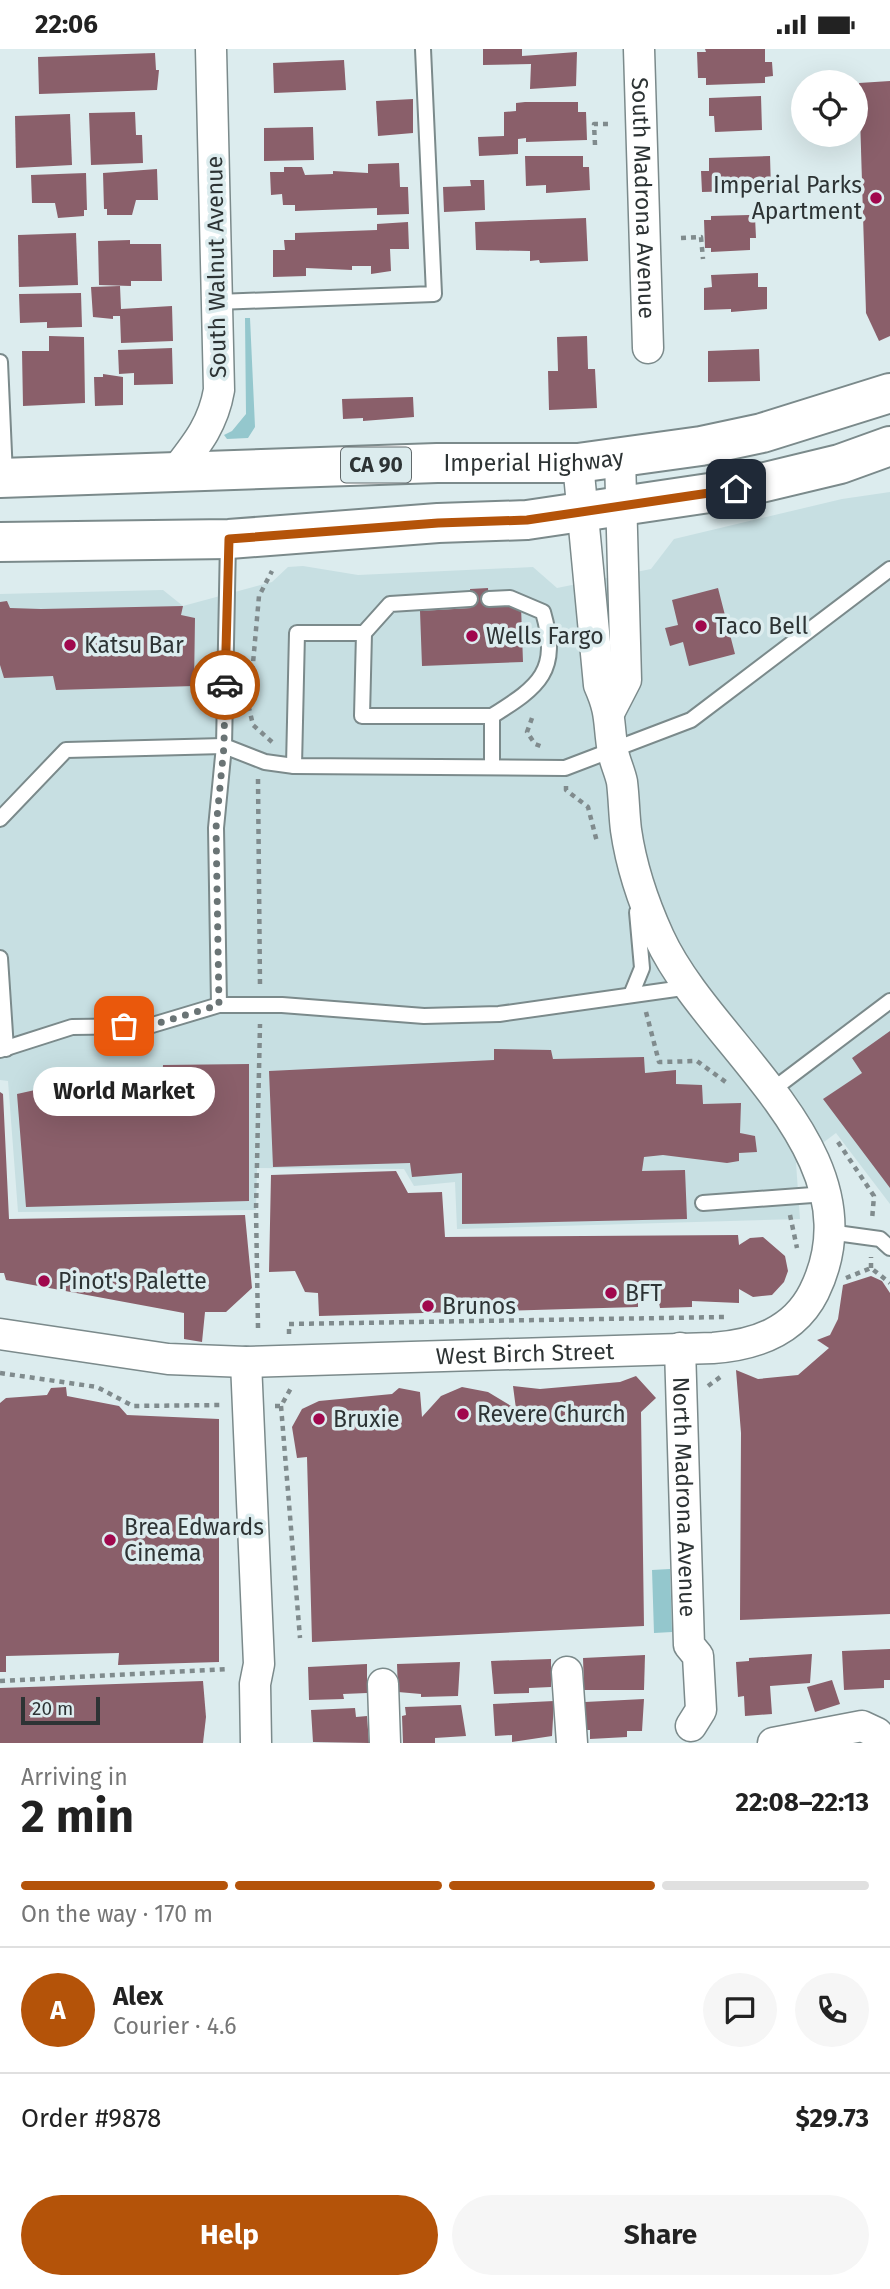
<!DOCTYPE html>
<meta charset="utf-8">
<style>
:root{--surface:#fff;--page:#f6f6f6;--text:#222;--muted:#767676;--line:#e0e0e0;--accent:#b45309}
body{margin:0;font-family:"Fira Sans",sans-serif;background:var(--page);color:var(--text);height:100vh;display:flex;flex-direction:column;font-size:26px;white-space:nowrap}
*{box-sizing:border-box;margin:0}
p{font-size:23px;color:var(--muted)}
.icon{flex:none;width:38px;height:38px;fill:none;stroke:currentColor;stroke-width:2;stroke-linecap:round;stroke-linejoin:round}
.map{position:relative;height:1694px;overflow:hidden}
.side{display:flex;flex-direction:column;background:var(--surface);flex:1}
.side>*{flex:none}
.buttons{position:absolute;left:791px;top:21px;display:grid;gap:14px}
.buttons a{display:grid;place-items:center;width:77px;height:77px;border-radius:50%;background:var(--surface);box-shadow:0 7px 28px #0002;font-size:35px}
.scale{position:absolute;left:21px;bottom:18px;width:79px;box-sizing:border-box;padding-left:7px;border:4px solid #2d3334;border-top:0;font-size:19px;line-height:24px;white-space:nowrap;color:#2d3334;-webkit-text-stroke:5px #dcecee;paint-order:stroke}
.pin{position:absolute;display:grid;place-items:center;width:60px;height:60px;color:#fff;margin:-30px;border-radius:14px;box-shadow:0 4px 10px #0006}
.courier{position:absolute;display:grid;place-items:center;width:70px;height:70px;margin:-35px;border:5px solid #b45309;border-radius:50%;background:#fff;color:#222;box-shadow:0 2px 9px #0007}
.bubble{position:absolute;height:49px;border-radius:24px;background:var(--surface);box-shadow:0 7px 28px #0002;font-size:23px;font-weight:700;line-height:49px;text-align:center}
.headline em{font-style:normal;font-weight:700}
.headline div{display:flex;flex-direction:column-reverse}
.headline{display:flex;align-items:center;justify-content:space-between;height:119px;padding:0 21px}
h1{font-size:46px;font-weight:700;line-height:52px}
.bar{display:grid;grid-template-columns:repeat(4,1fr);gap:10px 7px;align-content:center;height:84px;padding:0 21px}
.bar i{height:9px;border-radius:5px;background:var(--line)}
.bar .on{background:var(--accent)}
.bar p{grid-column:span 4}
.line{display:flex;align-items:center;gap:18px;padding:0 21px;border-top:2px solid var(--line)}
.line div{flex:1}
.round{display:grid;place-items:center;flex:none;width:74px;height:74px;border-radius:37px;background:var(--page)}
.cta{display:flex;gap:14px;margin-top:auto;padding:14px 21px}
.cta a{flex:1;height:80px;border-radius:42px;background:var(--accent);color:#fff;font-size:28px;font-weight:700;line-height:80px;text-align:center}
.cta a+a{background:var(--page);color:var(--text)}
.status{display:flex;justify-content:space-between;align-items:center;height:49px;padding:0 35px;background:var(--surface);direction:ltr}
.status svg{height:19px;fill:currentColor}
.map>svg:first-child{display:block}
.built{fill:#c7dfe2}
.green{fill:#94c7cd}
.building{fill:#8a5f6a}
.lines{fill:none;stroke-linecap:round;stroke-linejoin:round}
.lane-casing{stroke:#7b8a8b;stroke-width:18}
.street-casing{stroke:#7b8a8b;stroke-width:33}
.primary-casing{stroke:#7b8a8b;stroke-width:42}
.path{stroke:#808b8d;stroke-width:4.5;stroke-dasharray:5 5;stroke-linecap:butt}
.lane{stroke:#fff;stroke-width:14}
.street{stroke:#fff;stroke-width:30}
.primary{stroke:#fff;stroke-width:38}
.done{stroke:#6a7475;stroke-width:7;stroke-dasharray:0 12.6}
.route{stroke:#b45309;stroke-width:9}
.poi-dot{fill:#a0084d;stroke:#dcecee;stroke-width:2.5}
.labels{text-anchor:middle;stroke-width:7;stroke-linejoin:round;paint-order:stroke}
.shield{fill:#dcecee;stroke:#626a6c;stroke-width:2}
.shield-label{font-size:21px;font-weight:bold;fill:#2d3334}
.poi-label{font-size:23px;fill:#2d3334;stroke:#dcecee;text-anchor:start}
.street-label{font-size:23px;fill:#2d3334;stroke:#dcecee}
</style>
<div class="status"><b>22:06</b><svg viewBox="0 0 49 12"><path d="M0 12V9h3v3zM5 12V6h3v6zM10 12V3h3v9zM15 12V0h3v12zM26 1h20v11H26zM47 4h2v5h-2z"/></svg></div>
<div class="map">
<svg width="890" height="1694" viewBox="0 0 890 1694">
<rect width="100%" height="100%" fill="#dcecee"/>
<!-- built -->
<path class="built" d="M 890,443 L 890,1155 L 836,1084 L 796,1114 L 800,1170 L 457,1180 L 455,1133 L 414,1137 L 404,1120 L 257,1119 L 256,1161 L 18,1163 L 8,1032 L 0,1031 L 0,545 L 163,541 L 183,557 L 272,533 L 288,518 L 303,517 L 358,526 L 533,518 L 557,539 L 651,520 L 674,490 L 842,450 Z"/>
<!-- green -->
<g class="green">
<path d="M 245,269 L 250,269 L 255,378 L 248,389 L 227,390 L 224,386 L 232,382 L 246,365 Z"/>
<path d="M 670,1520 L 672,1583 L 654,1584 L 652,1521 Z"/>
</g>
<!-- building -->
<g class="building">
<path d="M 483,0 L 522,0 L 522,7 L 577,3 L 576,37 L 530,40 L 531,15 L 483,16 Z"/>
<path d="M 705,0 L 765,0 L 765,13 L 772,13 L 773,27 L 765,28 L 765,34 L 706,36 L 706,29 L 698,29 L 697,3 L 706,3 Z"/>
<path d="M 155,4 L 156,21 L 159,21 L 157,41 L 39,45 L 38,8 Z"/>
<path d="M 344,11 L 346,41 L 274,44 L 273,14 Z"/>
<path d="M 890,32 L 890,287 L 879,292 L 866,264 L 859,34 Z"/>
<path d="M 761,47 L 762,81 L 715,83 L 714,67 L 709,67 L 709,49 Z"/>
<path d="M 413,50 L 413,84 L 378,87 L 376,52 Z"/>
<path d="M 525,53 L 578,53 L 578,63 L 586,63 L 587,91 L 526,93 L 526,89 L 518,90 L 518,105 L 479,107 L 478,88 L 504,87 L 504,63 L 516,62 L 516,54 Z"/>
<path d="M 135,63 L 136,86 L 142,86 L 143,114 L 91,116 L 89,64 Z"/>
<path d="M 70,65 L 72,116 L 16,119 L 15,67 Z"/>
<path d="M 313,78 L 314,111 L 264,112 L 264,79 Z"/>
<path d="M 525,107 L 583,107 L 583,118 L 589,118 L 590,141 L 546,144 L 546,136 L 526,137 Z"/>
<path d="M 770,107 L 771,141 L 702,143 L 701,122 L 709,122 L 709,109 Z"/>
<path d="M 399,114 L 400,138 L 408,138 L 409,165 L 377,166 L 377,159 L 295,162 L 295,156 L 283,156 L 282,145 L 271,146 L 270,123 L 284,123 L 284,118 L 302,118 L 305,126 L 333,125 L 333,122 L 368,124 L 368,115 Z"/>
<path d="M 157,120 L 158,151 L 136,151 L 132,166 L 107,166 L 107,160 L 104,160 L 103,124 Z"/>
<path d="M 86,124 L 87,161 L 84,161 L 84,167 L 58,169 L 55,154 L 32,154 L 31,126 Z"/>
<path d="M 470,131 L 484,131 L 485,161 L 444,163 L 443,138 L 471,137 Z"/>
<path d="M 749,166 L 755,168 L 756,189 L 750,189 L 750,201 L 711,203 L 711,199 L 705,199 L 704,171 L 711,171 L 711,167 Z"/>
<path d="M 586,169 L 588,212 L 540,214 L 539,211 L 530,212 L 530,202 L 476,201 L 475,173 Z"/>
<path d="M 408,173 L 409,200 L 390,200 L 391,222 L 371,225 L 371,217 L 352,217 L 352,221 L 306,219 L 306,227 L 273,228 L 273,201 L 285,201 L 284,191 L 295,191 L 295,184 L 377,181 L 377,175 Z"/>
<path d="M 76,184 L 78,236 L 19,238 L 18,186 Z"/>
<path d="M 130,191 L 130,195 L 161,195 L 162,232 L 131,232 L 131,237 L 99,236 L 98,192 Z"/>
<path d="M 758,224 L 758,238 L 767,238 L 767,260 L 731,263 L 731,260 L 704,261 L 704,239 L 712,238 L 711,226 Z"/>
<path d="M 120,237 L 121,260 L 172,257 L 173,292 L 121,294 L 120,267 L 113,267 L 113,270 L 93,268 L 91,238 Z"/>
<path d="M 81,244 L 82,278 L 47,279 L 47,273 L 20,274 L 19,245 Z"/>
<path d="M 49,287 L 84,288 L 85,354 L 23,357 L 22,302 L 49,302 Z"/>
<path d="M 587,287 L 588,320 L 595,320 L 597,359 L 549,361 L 548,322 L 558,322 L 557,288 Z"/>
<path d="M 172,299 L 173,335 L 134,336 L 134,324 L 119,325 L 118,301 Z"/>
<path d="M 759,300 L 760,332 L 708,333 L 708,302 Z"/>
<path d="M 103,325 L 123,328 L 123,356 L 95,357 L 94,328 L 103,328 Z"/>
<path d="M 413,348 L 414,368 L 363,372 L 363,369 L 343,370 L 342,350 Z"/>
<path d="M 488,539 L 489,558 L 521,557 L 523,613 L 422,617 L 420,562 L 471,559 L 470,540 Z"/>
<path d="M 718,539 L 735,605 L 689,617 L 683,593 L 670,597 L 665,579 L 678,576 L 672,551 Z"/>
<path d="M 7,552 L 10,559 L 41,560 L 183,557 L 181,566 L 195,569 L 194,637 L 56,641 L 53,627 L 4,629 L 0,616 L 0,553 Z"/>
<path d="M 890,982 L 890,1139 L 823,1050 L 862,1024 L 852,1009 Z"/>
<path d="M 494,1000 L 551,1001 L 553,1010 L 644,1008 L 645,1024 L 676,1021 L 676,1035 L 702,1036 L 703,1055 L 741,1054 L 740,1084 L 755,1087 L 757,1103 L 739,1104 L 739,1112 L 727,1114 L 663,1106 L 644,1108 L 642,1122 L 685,1121 L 687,1170 L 462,1175 L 462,1124 L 412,1128 L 410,1114 L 273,1118 L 269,1022 L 494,1011 Z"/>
<path d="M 249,1015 L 249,1152 L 26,1158 L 17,1045 L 35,1041 L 35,1034 L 110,1026 L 112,1037 L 141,1039 L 142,1033 L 162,1033 L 163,1016 Z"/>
<path d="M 0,1043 L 3,1045 L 9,1170 L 245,1166 L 252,1239 L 226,1263 L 205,1263 L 202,1293 L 184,1290 L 184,1264 L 6,1231 L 4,1224 L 0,1224 Z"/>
<path d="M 396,1122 L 408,1144 L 442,1143 L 445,1188 L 738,1186 L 739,1196 L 750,1189 L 763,1188 L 785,1207 L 788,1222 L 784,1233 L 772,1246 L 753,1248 L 739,1240 L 739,1254 L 692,1252 L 692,1258 L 660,1259 L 657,1243 L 638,1242 L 638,1258 L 319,1267 L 318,1244 L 305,1243 L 295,1222 L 269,1223 L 271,1126 Z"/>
<path d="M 871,1227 L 882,1232 L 890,1244 L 890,1565 L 740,1571 L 741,1384 L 736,1321 L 758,1330 L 798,1326 L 829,1299 L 817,1291 L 830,1286 L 838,1270 L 843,1236 Z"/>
<path d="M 636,1327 L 656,1349 L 641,1363 L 644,1577 L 312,1593 L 307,1408 L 297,1409 L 292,1378 L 302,1360 L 319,1352 L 392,1345 L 399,1339 L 420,1343 L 422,1368 L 441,1347 L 462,1338 L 488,1343 L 516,1360 L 513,1337 L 540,1340 L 620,1333 Z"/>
<path d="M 66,1338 L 67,1347 L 119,1357 L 127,1366 L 219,1370 L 219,1613 L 118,1616 L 119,1604 L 6,1607 L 6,1623 L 0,1623 L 0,1354 L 6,1349 L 47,1346 L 51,1339 Z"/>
<path d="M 890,1600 L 890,1631 L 884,1631 L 884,1639 L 844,1641 L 842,1602 Z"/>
<path d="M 812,1605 L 810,1634 L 770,1637 L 772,1665 L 745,1667 L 744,1647 L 738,1648 L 736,1613 L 749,1612 L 749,1609 Z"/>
<path d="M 645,1606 L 644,1641 L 584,1641 L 583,1609 Z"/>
<path d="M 551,1610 L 551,1638 L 529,1639 L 529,1644 L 494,1645 L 491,1612 Z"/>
<path d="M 460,1613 L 458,1647 L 421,1648 L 421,1645 L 398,1643 L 397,1615 Z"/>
<path d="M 367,1615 L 367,1644 L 343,1645 L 344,1650 L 309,1651 L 308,1618 Z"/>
<path d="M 832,1631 L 840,1655 L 815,1663 L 807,1638 Z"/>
<path d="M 203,1632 L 206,1668 L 203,1694 L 0,1694 L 0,1639 Z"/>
<path d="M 644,1650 L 642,1682 L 627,1682 L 627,1688 L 590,1690 L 590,1681 L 586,1681 L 585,1653 Z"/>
<path d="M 554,1652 L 552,1687 L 512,1693 L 512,1686 L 495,1687 L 493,1655 Z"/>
<path d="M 461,1656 L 466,1687 L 435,1689 L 435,1694 L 403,1694 L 402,1667 L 406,1666 L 405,1658 Z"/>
<path d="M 355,1659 L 356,1668 L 367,1667 L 369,1694 L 313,1693 L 311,1661 Z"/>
</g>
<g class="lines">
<defs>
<g id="lane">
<path d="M 217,253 L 434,245 L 423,0"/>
<path d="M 0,313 L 5,427"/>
<path d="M 489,550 L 510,549 L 543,563 C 560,622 540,637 492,667"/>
<path d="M 364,584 L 390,555 L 470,550"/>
<path d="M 294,717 L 297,584 L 364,584 L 362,667 L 492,667 L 492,717"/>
<path d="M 0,770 L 66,701 L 224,697 L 265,713 L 294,717 L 565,719 L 691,671 L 890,520"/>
<path d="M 0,909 L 6,1000"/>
<path d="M 631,946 L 642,919 L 637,863"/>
<path d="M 219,956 L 216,779 L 224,697 L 228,492"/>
<path d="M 0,1001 L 72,978 L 149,977 L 219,956 L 282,956 L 424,967 L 499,965 L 690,938"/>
<path d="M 771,1042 L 890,952"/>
<path d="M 703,1154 L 826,1145"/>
<path d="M 829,1183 L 880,1190 L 890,1199"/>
</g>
<g id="street">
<path id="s1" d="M 639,0 L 648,299"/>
<path d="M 175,423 C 196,396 213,376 219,341 L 211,0"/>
<path d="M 610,662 L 626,631 L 620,409"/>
<path id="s2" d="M 0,1285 L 168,1310 L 246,1313 L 713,1299 C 755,1296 794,1283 814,1243 C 882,1105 709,998 659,888 C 644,855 631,816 626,781 C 624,765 624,749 622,733 C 620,723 615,713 613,703 C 608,674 612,665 599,636 L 578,414"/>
<path id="s3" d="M 680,1299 L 689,1596 L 698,1607 L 701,1661 L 691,1677"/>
<path d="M 246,1313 L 259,1615 L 255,1635 L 256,1694"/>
<path d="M 567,1623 L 572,1694"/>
<path d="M 383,1635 L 385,1694"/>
<path d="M 773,1694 L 862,1677 L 877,1684 L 886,1694"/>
</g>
<g id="primary">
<path id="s4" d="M 0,429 L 437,414 L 578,414 L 701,397 L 762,384 L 890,344"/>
<path d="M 0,493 L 229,490 L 438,474 L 527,471 L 736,440 L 840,415 L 890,397"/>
</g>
</defs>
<!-- lane casing -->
<use href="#lane" class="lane-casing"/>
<!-- street casing -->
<use href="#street" class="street-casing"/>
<!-- primary casing -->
<use href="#primary" class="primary-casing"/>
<!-- path -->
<g class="path">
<path d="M 595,96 L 594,75 L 610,75"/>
<path d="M 681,189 L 701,188 L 703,210"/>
<path d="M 532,669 L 527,683 L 535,695 L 543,698"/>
<path d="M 272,693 L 253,676 L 249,659 L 259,547 L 272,522"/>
<path d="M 258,730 L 260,938"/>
<path d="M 566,737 L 566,741 L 588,758 L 597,793"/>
<path d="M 646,963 L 659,1013 L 697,1012 L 727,1034"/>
<path d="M 838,1093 L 874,1147 L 872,1171"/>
<path d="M 790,1166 L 797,1199"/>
<path d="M 871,1219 L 871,1208"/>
<path d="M 846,1229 L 871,1219 L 890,1234"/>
<path d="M 258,1279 L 256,1161 L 260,975"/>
<path d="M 289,1285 L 289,1275 L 725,1268"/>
<path d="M 0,1324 L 97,1338 L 133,1357 L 221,1356"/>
<path d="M 708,1337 L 723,1326"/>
<path d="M 275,1357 L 281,1357 L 291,1339"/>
<path d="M 281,1357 L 300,1589"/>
<path d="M 0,1632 L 229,1620"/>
</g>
<!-- lane -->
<use href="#lane" class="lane"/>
<!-- street -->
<use href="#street" class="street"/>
<!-- primary -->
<use href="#primary" class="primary"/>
</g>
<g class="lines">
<!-- done -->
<path class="done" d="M 124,977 L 149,977 L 219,956 L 216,779 L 224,697 L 225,636"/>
<!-- route -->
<path class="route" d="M 225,636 L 229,490 L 438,474 L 527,471 L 736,440"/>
</g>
<!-- markers -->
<g class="poi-dot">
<circle cx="876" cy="149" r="7"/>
<circle cx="701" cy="577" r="7"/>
<circle cx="472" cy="587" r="7"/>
<circle cx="70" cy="596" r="7"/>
<circle cx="44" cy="1232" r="7"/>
<circle cx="611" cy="1244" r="7"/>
<circle cx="428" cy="1257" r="7"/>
<circle cx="463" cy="1365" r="7"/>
<circle cx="319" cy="1370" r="7"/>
<circle cx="110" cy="1491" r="7"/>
</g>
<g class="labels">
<!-- shield labels -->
<rect class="shield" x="341" y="398.5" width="70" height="35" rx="5"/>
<g class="shield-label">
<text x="376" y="423">CA 90</text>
</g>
<!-- poi labels -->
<g class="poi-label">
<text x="862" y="144" text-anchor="end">Imperial Parks<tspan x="862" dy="26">Apartment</tspan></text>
<text x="715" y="585">Taco Bell</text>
<text x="486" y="595">Wells Fargo</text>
<text x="84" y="604">Katsu Bar</text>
<text x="58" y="1240">Pinot's Palette</text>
<text x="625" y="1252">BFT</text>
<text x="442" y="1265">Brunos</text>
<text x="477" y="1373">Revere Church</text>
<text x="333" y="1378">Bruxie</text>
<text x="124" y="1486">Brea Edwards<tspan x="124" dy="26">Cinema</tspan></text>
</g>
<!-- street labels -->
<g class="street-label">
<text dy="8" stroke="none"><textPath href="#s1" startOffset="149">South Madrona Avenue</textPath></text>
<text transform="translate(216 218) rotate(-91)" y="8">South Walnut Avenue</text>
<text dy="8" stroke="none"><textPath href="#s4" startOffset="534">Imperial Highway</textPath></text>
<text dy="8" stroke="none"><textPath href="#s2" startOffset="527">West Birch Street</textPath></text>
<text dy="8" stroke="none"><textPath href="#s3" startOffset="149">North Madrona Avenue</textPath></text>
</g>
</g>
</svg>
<div class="buttons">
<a><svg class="icon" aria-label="locate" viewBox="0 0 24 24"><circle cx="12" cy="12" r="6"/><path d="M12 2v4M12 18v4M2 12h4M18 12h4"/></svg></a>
</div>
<div class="scale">20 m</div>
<div class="pin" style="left:124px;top:977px;background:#ea580c"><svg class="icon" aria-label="bag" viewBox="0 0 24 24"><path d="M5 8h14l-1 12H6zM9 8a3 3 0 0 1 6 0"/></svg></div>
<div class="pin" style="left:736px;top:440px;background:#1f2937"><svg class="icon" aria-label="home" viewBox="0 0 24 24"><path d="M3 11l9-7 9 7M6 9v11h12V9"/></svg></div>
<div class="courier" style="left:225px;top:636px"><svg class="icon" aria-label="car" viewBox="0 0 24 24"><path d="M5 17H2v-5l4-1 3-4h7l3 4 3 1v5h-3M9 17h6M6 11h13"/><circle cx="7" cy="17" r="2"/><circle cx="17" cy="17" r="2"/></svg></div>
<div class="bubble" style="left:33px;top:1018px;width:182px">World Market</div>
</div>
<section class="side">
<div class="headline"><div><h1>2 min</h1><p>Arriving in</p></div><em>22:08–22:13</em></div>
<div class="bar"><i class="on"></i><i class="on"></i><i class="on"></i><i></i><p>On the way · 170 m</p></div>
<div class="line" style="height:126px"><b class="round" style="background:var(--accent);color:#fff">A</b><div><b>Alex</b><p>Courier · 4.6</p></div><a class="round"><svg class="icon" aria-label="chat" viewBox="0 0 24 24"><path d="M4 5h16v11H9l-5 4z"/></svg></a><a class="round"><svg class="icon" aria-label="phone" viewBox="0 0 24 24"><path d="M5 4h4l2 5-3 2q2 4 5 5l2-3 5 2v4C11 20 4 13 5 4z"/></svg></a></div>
<div class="line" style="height:91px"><div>Order #9878</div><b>$29.73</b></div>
<div class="cta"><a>Help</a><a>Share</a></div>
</section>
